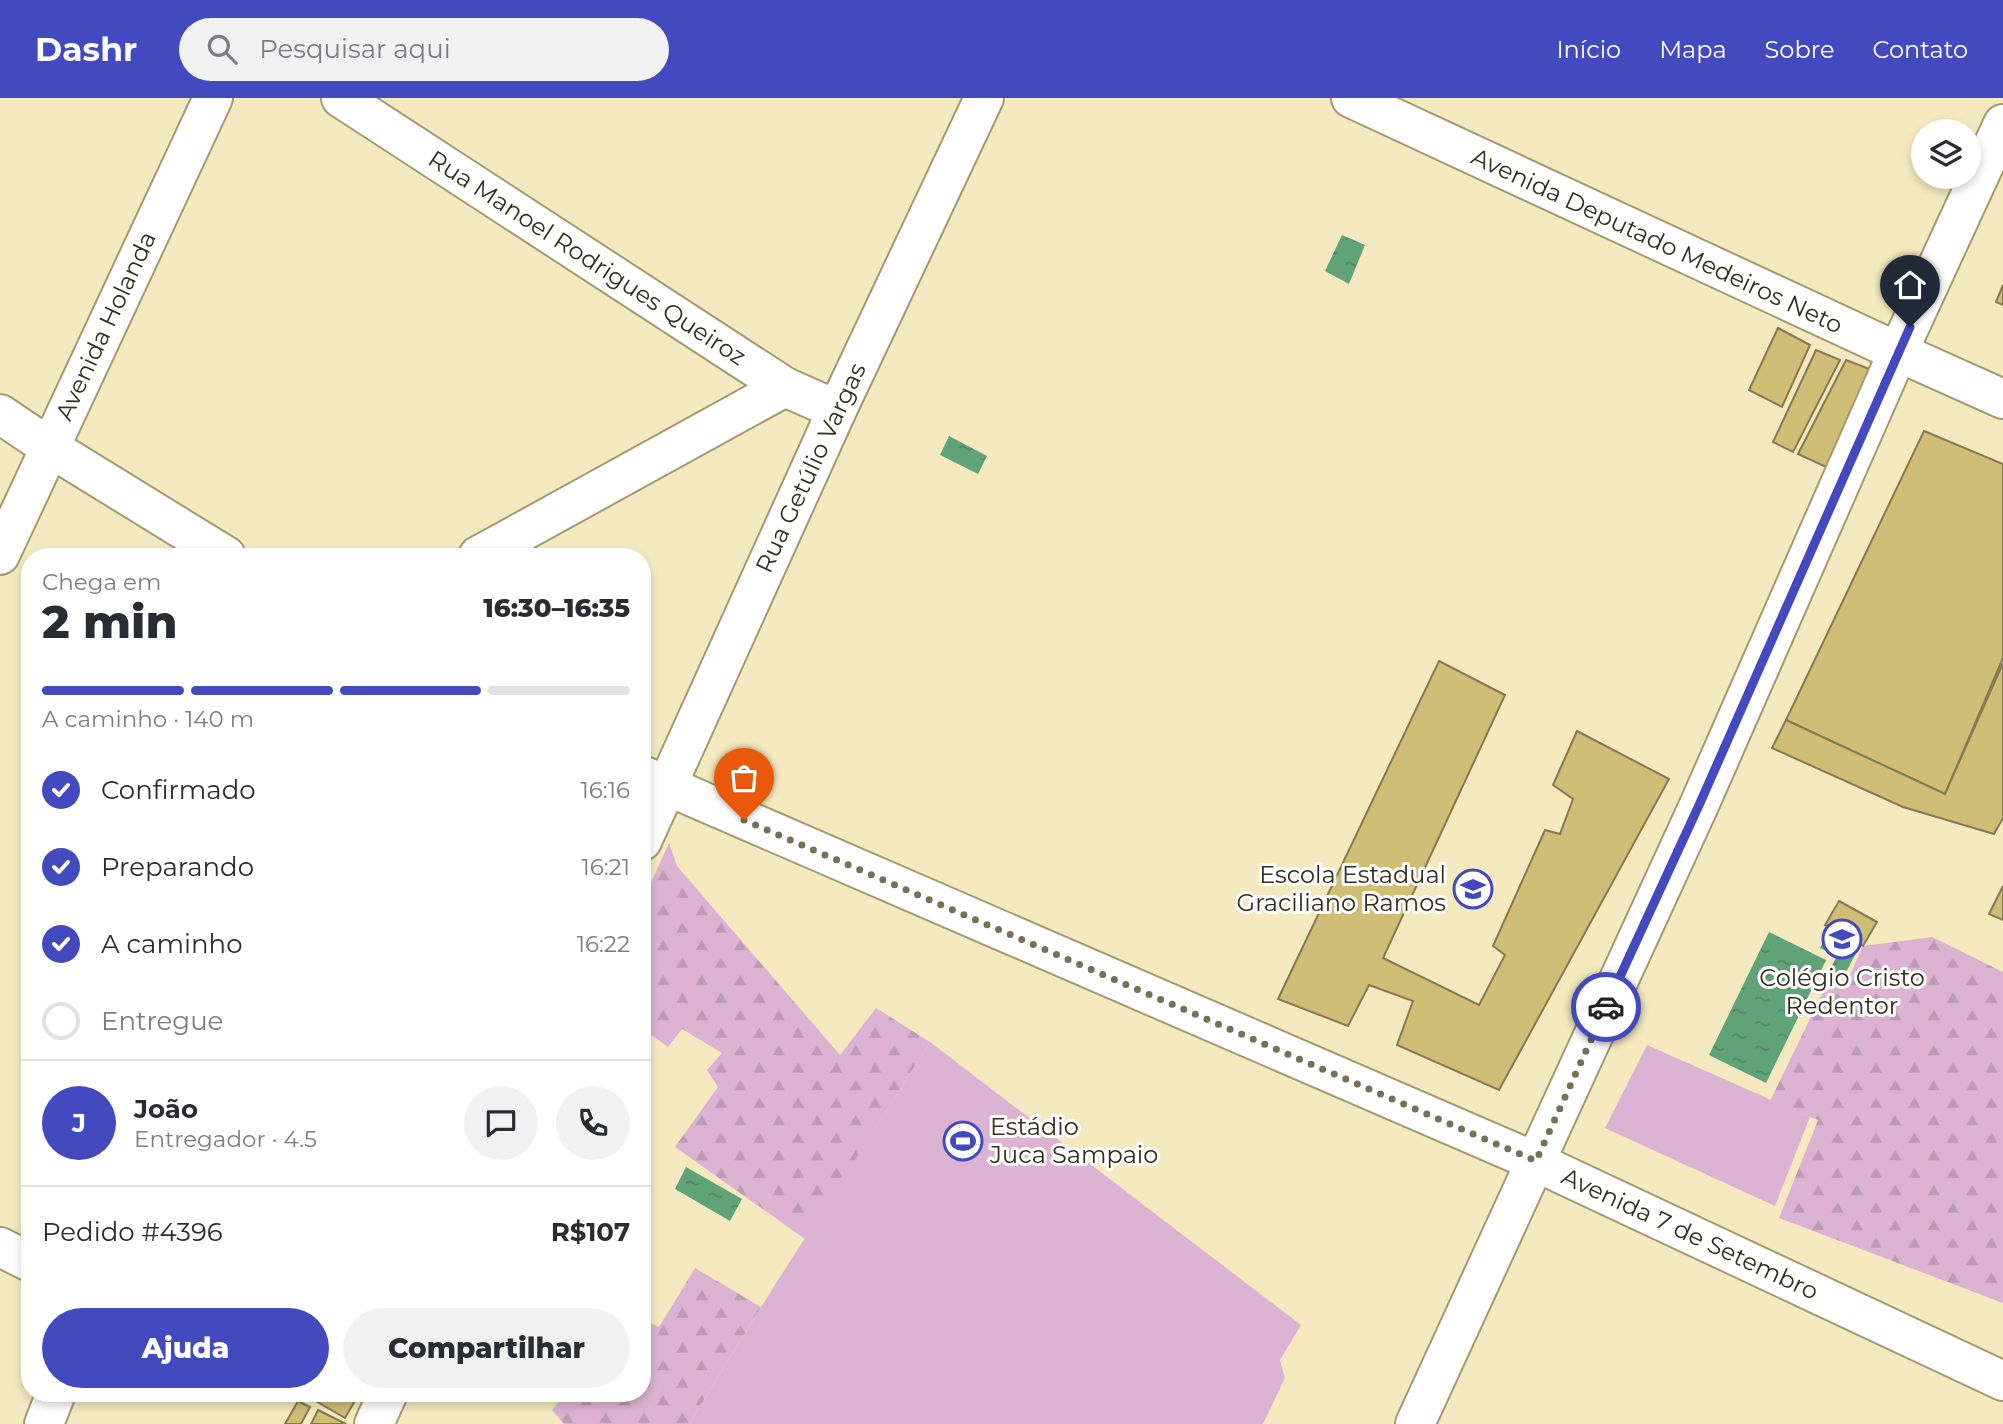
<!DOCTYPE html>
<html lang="pt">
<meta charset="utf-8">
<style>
:root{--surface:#fff;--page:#f2f2f3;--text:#2b2b33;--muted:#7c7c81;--line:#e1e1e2;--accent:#4349be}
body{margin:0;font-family:Montserrat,sans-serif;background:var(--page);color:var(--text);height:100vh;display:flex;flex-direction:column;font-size:26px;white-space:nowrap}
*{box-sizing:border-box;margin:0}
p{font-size:23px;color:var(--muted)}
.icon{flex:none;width:38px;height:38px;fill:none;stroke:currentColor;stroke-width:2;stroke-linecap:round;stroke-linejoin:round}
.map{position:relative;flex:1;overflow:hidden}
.side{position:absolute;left:21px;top:450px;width:630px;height:854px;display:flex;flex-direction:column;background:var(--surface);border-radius:28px;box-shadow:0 4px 10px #0003}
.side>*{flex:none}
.controls{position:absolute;left:1911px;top:21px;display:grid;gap:14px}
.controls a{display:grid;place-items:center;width:70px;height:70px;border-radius:50%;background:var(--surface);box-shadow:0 4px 10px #0003;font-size:35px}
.pin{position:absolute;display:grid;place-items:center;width:60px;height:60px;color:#fff;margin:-72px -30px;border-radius:50% 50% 50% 0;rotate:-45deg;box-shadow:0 0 7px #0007}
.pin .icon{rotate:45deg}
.courier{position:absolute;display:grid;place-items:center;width:70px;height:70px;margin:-35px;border:5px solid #4349be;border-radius:50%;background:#fff;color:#222;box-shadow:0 2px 9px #0007}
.summary em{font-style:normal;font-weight:800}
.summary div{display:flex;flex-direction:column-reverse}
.summary{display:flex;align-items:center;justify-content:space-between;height:119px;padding:0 21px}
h1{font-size:46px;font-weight:800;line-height:52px}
.bar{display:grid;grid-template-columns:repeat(4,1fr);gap:10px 7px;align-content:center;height:84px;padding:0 21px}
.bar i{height:9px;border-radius:5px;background:var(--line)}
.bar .selected{background:var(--accent)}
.bar p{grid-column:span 4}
.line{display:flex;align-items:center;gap:18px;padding:0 21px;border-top:2px solid var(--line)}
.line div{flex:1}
.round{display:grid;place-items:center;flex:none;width:74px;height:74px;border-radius:37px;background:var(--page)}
ol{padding:0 21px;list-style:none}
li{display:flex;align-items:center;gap:21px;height:77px}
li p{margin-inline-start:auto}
li .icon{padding:7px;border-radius:50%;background:var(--accent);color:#fff;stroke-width:4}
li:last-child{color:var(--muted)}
li i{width:38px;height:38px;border:4px solid var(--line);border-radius:50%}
.primary-button{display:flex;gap:14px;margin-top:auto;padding:14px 21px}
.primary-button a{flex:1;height:80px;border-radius:42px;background:var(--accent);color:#fff;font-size:28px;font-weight:800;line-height:80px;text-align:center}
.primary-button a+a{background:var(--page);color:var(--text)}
header{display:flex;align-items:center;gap:42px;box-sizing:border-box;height:98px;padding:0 35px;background:var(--accent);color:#fff}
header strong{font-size:33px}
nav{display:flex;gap:38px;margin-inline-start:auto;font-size:24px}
.search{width:490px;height:63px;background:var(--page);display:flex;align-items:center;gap:18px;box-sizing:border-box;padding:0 24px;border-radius:38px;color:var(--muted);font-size:26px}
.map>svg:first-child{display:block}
.grass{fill:#ddb3d3}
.forest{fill:url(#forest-firs)}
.water{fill:url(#water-ripples)}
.building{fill:#d0bd76;stroke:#857a53;stroke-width:2}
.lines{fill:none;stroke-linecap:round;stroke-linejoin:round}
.minor-casing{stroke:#a49970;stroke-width:42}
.major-casing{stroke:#a49970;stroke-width:42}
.minor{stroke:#fff;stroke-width:38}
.major{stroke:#fff;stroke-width:38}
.done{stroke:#767056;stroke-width:7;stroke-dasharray:0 12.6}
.route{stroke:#4349be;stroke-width:9}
.labels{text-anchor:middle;stroke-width:6;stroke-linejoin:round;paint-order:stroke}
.street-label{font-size:24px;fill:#322e1d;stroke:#fff}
.poi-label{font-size:24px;fill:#322e1d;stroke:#fff;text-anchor:end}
</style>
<header>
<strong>Dashr</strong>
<div class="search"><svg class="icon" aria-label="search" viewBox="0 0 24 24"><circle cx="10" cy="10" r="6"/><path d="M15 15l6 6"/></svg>Pesquisar aqui</div>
<nav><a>Início</a><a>Mapa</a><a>Sobre</a><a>Contato</a></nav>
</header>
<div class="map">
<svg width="2003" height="1326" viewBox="0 0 2003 1326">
<defs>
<pattern id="forest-firs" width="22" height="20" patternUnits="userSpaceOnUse" patternTransform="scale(1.75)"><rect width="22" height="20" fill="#ddb3d3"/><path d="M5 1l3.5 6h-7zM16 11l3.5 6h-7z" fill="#be9ab5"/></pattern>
<pattern id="water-ripples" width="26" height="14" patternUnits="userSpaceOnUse" patternTransform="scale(1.75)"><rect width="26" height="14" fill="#61a379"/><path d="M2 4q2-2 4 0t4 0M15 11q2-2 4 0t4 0" fill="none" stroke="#518563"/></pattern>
</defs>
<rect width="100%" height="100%" fill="#f5eabf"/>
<!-- grass -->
<g class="grass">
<path d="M 930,944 L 1301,1227 L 1280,1262 L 1285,1280 L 1263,1326 L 689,1326 L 761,1209 Z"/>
<path d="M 1647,947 L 1810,1019 L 1775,1108 L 1605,1030 Z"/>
</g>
<!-- forest -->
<g class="forest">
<path d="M 669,745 L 677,768 L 840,957 L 876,910 L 930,944 L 805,1141 L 675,1049 L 718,989 L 707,972 L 722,955 L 682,931 L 668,949 L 642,930 L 642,804 Z"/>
<path d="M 1932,839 L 2003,874 L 2003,1205 L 1779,1120 L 1818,1022 L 1770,1003 L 1827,886 L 1845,888 L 1863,848 Z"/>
<path d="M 695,1170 L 761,1209 L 689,1326 L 564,1326 L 552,1312 L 566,1295 L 642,1295 L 642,1221 L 659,1229 Z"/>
</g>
<!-- water -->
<g class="water">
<path d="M 1342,137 L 1365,147 L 1349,186 L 1325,173 Z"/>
<path d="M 949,338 L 987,358 L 978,376 L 940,357 Z"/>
<path d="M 1769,834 L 1826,862 L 1766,985 L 1709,957 Z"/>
<path d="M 1828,835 L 1858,851 L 1843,880 L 1829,873 L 1837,858 L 1820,850 Z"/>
<path d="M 686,1069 L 742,1101 L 730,1123 L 675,1091 Z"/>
</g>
<!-- building -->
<g class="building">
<path d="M 2003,187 L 2003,207 L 1996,204 Z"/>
<path d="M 1778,230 L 1810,247 L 1782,309 L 1749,292 Z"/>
<path d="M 1816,252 L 1840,262 L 1793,354 L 1773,344 Z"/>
<path d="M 1846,262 L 1877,274 L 1826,369 L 1798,356 Z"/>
<path d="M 1924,333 L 2003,366 L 2003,560 L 1945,696 L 1786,622 Z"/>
<path d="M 1439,563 L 1505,597 L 1383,860 L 1479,907 L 1505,857 L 1493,848 L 1545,732 L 1560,736 L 1573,701 L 1553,687 L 1577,633 L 1669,681 L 1499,992 L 1397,947 L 1413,903 L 1369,887 L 1348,928 L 1278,901 Z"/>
<path d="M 2003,565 L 2003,720 L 1994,736 L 1903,709 L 1772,650 L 1786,622 L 1945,696 Z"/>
<path d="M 2003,788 L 2003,822 L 1989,816 Z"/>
<path d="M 1839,803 L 1877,824 L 1863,848 L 1825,827 Z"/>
<path d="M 302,1295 L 358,1295 L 359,1296 L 345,1320 Z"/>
<path d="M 298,1303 L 310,1309 L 301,1326 L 285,1326 Z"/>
<path d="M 318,1312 L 346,1326 L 311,1326 Z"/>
</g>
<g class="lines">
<defs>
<g id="minor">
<path d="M 341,0 L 785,289 L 837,312"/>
<path d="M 0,316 L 49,349 L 226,458"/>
<path d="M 0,457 L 213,0"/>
<path d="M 478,458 L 785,289"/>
<path d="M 642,677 L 1536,1064 L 2003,1283"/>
<path d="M 642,743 L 837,312 L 984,0"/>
<path d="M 0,1149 L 30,1164"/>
<path d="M 44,1326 L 56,1295"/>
<path d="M 374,1326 L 388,1295"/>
<path d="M 1415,1326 L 1700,705 L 1898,254 L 2003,26"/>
</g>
<path id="major" d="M 1351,0 L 1898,254 L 2003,301"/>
</defs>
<!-- minor casing -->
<use href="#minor" class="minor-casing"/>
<!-- major casing -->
<use href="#major" class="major-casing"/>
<!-- minor -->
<use href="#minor" class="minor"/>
<!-- major -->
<use href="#major" class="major"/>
</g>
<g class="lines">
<!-- done -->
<path class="done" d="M 744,722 L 1536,1063 L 1606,909"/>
<!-- route -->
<path class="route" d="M 1606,909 L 1700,705 L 1910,229"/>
</g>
<!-- icons -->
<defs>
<symbol id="school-ring" viewBox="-11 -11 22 22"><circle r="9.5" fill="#fff" stroke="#4349be" stroke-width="1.5"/><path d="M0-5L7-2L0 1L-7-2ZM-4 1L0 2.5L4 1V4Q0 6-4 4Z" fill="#4349be"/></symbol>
<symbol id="stadium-ring" viewBox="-11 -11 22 22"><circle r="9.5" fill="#fff" stroke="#4349be" stroke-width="1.5"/><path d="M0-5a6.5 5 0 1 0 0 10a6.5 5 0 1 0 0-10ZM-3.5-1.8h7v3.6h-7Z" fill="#4349be"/></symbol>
</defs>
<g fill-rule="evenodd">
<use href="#school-ring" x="1451" y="769" width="44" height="44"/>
<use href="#school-ring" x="1820" y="819" width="44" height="44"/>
<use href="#stadium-ring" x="941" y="1021" width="44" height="44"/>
</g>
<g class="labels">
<!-- street labels -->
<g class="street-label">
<text transform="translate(1657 143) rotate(25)" y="8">Avenida Deputado Medeiros Neto</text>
<text transform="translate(587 160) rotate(33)" y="8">Rua Manoel Rodrigues Queiroz</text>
<text transform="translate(106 228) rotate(-65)" y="8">Avenida Holanda</text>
<text transform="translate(811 370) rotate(-65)" y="8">Rua Getúlio Vargas</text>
<text transform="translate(1690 1136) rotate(25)" y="8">Avenida 7 de Setembro</text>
</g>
<!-- poi labels -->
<g class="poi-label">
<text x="1446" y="785">Escola Estadual<tspan x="1446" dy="28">Graciliano Ramos</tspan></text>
<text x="1842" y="888" text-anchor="middle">Colégio Cristo<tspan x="1842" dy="28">Redentor</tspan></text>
<text x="990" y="1037" text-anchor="start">Estádio<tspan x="990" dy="28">Juca Sampaio</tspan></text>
</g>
</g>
</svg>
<div class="controls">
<a><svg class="icon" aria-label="layers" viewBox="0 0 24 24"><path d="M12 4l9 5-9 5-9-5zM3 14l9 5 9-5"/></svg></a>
</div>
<div class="pin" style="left:744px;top:722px;background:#ea580c"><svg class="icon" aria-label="bag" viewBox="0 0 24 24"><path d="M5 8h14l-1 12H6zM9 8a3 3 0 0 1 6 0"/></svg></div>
<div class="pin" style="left:1910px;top:229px;background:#1f2937"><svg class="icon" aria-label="home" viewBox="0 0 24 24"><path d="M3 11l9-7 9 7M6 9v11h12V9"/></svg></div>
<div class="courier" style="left:1606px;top:909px"><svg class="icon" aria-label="car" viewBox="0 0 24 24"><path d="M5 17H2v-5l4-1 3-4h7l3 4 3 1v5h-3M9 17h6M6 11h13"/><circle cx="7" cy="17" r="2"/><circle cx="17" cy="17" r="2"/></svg></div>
<section class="side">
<div class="summary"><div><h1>2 min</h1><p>Chega em</p></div><em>16:30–16:35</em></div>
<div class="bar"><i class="selected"></i><i class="selected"></i><i class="selected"></i><i></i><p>A caminho · 140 m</p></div>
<ol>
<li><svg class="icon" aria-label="check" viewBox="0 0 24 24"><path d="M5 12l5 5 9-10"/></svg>Confirmado<p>16:16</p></li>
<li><svg class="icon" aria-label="check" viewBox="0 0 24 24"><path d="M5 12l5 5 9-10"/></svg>Preparando<p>16:21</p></li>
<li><svg class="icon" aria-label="check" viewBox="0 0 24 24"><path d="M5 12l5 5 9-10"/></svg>A caminho<p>16:22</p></li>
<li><i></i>Entregue</li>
</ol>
<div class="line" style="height:126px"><b class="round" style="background:var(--accent);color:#fff">J</b><div><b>João</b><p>Entregador · 4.5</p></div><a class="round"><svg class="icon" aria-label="chat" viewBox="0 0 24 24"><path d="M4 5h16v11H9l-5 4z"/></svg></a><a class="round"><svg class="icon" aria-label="phone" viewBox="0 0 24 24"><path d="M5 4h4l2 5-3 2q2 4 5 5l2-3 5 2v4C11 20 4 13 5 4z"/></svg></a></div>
<div class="line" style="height:91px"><div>Pedido #4396</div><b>R$107</b></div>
<div class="primary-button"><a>Ajuda</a><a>Compartilhar</a></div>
</section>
</div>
